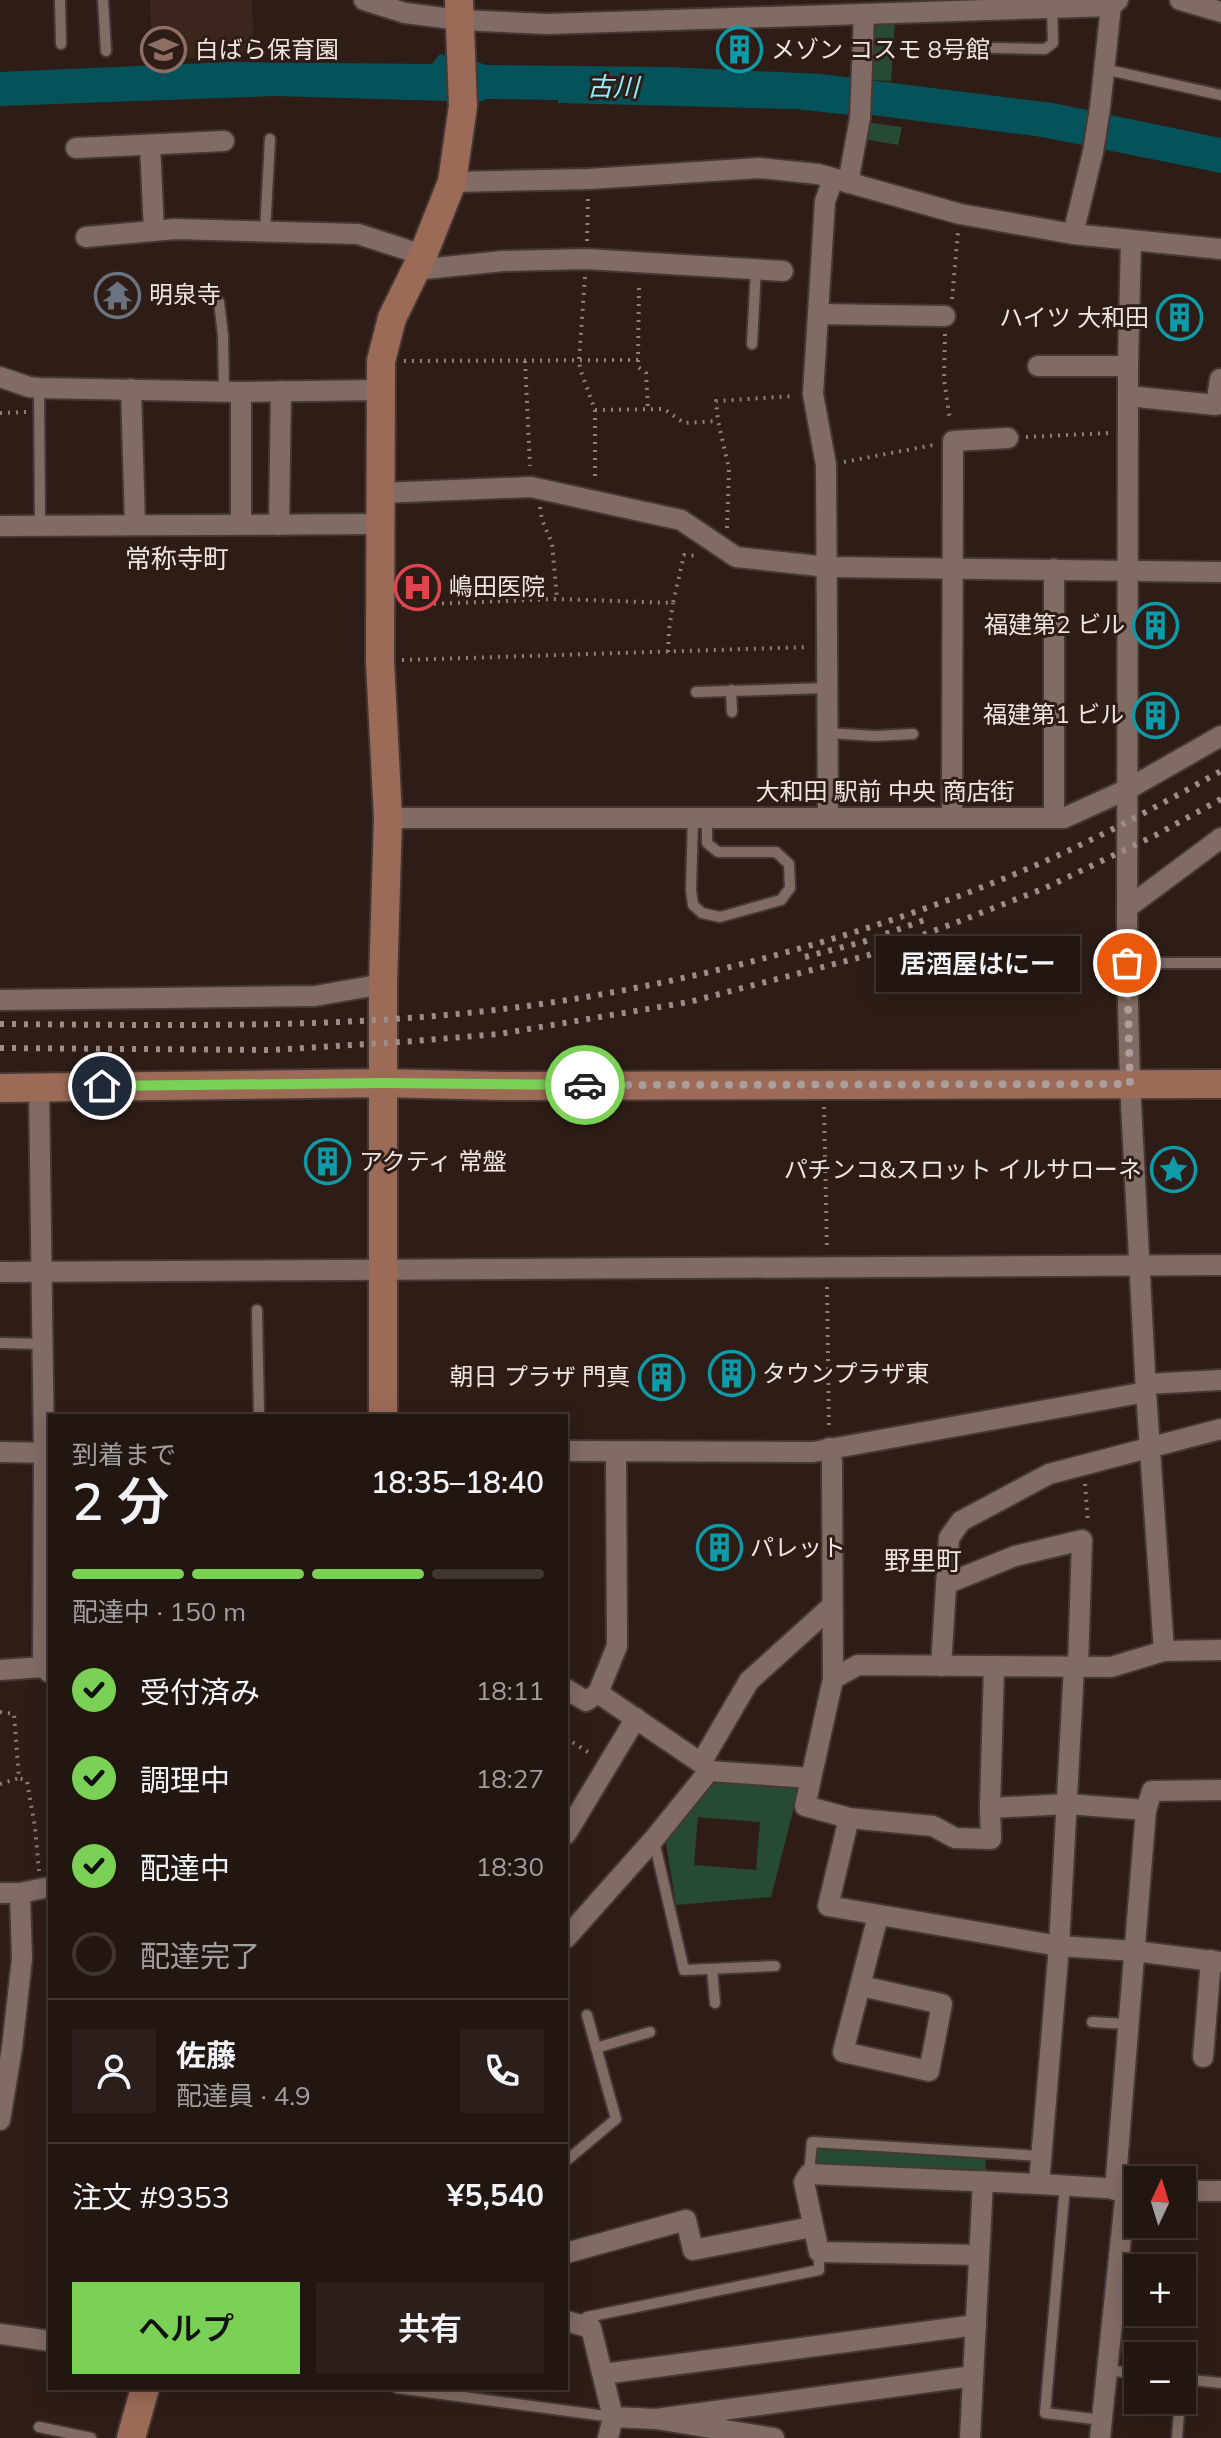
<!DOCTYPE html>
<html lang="ja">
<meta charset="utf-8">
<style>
:root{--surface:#221611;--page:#2a1f1a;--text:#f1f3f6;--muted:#a29f9f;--line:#3f3531;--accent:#7bd155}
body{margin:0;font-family:Mulish,"Noto Sans JP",sans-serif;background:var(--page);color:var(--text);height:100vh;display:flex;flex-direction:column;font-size:30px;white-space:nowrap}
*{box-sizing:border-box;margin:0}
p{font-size:26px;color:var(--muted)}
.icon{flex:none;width:44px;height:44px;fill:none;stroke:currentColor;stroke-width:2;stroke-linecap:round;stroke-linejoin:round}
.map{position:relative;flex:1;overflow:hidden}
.panel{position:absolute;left:48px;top:1414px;width:520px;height:976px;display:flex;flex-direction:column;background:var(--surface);border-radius:0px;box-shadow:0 4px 20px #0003,0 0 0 2px var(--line)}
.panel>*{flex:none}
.needle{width:52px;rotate:4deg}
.fabs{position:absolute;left:1124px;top:2166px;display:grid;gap:16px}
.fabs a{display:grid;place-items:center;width:72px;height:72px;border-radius:0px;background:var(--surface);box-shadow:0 4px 20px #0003,0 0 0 2px var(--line);font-size:40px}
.pin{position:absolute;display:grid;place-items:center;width:68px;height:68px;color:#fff;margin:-34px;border:4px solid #fff;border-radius:50%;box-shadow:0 2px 8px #0007}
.courier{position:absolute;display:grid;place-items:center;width:80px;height:80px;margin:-40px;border:6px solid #7bd155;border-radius:50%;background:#fff;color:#222;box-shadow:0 2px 10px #0007}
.bubble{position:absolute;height:56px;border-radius:0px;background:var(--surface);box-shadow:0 4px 20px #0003,0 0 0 2px var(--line);font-size:26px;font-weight:600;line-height:56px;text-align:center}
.headline em{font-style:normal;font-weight:600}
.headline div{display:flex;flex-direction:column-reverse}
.headline{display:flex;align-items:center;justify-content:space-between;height:136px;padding:0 24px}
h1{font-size:52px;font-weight:600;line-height:60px}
.bar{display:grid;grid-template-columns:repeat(4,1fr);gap:12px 8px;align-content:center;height:96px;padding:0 24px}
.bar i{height:10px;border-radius:6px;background:var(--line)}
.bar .selected{background:var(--accent)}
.bar p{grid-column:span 4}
.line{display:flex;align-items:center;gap:20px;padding:0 24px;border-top:2px solid var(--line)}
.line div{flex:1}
.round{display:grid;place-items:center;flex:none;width:84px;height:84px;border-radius:0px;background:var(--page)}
ol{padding:0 24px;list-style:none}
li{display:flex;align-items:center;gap:24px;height:88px}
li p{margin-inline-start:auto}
li .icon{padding:8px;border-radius:50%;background:var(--accent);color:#111;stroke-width:4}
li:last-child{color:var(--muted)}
li i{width:44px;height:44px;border:4px solid var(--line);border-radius:50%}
.cta{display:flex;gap:16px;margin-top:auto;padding:16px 24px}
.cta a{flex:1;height:92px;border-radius:0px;background:var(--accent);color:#111;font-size:32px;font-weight:600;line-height:92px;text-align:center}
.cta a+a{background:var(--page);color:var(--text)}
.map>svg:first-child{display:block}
.built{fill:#3c251d}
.green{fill:#274a35;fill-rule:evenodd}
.water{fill:#04535b}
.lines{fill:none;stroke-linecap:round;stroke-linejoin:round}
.lane-casing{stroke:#453834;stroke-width:14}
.street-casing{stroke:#453834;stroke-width:24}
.secondary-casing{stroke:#453834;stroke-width:32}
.path{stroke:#8d7f7a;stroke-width:4;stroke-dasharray:2 6;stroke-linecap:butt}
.lane{stroke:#816c65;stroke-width:10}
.street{stroke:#816c65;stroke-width:20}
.secondary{stroke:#9b6b58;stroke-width:28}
.rail{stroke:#9c8d89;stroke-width:6;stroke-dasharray:4 8;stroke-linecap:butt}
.done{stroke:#ac9e9a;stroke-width:8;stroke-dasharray:0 14.4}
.route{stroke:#7bd155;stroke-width:10}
.labels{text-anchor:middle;stroke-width:6;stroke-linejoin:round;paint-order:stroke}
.poi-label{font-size:24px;fill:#f0e4e0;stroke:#2e1d17;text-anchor:start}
.street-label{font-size:24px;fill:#f0e4e0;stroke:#2e1d17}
.water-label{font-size:26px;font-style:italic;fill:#8af1fe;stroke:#2e1d17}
.neighbourhood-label{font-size:26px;fill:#f0e4e0;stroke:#2e1d17}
</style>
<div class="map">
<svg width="1221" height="2438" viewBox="0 0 1221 2438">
<rect width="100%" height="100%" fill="#2e1d17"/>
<!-- built -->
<path class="built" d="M 150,0 L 252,0 L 254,55 L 152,59 Z"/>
<!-- green -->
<g class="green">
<path d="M 895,22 L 891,81 L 870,80 L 874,23 Z"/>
<path d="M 866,122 L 902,127 L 898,145 L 863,139 Z"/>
<path d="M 722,1775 L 800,1784 L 771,1897 L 676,1905 L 664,1832 L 706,1782 ZM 698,1817 L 760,1822 L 756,1870 L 694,1865 Z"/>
<path d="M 816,2149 L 986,2159 L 985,2174 L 815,2164 Z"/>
</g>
<!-- water -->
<path class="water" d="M 440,54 L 474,61 L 486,65 L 667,67 L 821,74 L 1053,103 L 1221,138 L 1221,173 L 1042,137 L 850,112 L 850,115 L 795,109 L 558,103 L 558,100 L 486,99 L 480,102 L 275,96 L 0,106 L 0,72 L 232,62 L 432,64 Z"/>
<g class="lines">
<defs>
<g id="lane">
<path d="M 60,0 L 61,44"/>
<path d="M 103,0 L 106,51"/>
<path d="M 952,47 L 1045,49 L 1053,43 L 1052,8"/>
<path d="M 1104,69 L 1221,95"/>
<path d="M 265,232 L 270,139"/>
<path d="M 219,302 L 223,335 L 224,391"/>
<path d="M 752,344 L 756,268"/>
<path d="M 39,388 L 40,525"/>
<path d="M 731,690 L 732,712"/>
<path d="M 696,692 L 828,688"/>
<path d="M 828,733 L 875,736 L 913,734"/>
<path d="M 693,817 L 691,890 L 693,905 L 702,913 L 720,917 L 781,900 L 790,888 L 789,864 L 776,852 L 718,852 L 707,843 L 707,817"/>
<path d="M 1127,963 L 1221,963"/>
<path d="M 257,1310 L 259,1416"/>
<path d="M 0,1343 L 43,1344"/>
<path d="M 654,1841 L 684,1970 L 775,1966"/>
<path d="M 712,1969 L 715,2003"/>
<path d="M 1092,2022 L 1128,2024"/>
<path d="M 596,2048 L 650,2032"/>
<path d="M 566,2161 L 616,2119 L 587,2015"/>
<path d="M 809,2174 L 812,2142 L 1041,2156"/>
<path d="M 1065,2186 L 1045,2413 L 1102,2420"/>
<path d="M 578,2323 L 587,2317 L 819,2270 L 819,2252"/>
<path d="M 1107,2370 L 1138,2374"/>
<path d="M 1182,2379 L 1221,2383"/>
<path d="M 397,2388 L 613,2417"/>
<path d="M 39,2427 L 91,2438"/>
<path d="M 1177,2438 L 1180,2400"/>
</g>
<g id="street">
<path d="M 364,0 L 405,13 L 460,20 L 547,24 L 1111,6 L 1118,0"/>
<path d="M 1180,0 L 1221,12"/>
<path d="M 150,145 L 154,231"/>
<path d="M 76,148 L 224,141"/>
<path d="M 452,182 L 589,179 L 759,168 L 818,174 L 960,214 L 1073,234 L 1221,249"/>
<path d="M 848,183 L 860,118 L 864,14"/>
<path d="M 1073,234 L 1093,152 L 1100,108 L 1111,6"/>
<path d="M 86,237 L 175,229 L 358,234 L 423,255"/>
<path d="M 1131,242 L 1128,366 L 1127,963 L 1130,1084 L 1146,1392 L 1164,1651"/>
<path d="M 415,270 L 503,261 L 586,259 L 783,271"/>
<path d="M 818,314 L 945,316"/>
<path d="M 1038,366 L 1128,366"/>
<path d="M 0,377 L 29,387 L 39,388 L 241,392 L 380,390"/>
<path d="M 131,389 L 135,525"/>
<path d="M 1128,396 L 1216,405 L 1220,379"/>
<path d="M 380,493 L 531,487 L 681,520 L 736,557 L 828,567 L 1221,572"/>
<path d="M 241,525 L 241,392"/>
<path d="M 279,525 L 281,391"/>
<path d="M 0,526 L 381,524"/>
<path d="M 1054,569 L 1054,818"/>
<path d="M 828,817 L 826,465 L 813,394 L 825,201 L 833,180"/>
<path d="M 388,818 L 1064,818 L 1128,789 L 1221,736"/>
<path d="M 952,818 L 953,441 L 1008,438"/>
<path d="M 1127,908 L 1221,838"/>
<path d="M 0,1000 L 315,996 L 383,984"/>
<path d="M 39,1087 L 44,1453 L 43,1667"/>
<path d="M 0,1272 L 1221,1265"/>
<path d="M 1146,1384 L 1221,1380"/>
<path d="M 829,1448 L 832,1462 L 833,1679"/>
<path d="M 566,1451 L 813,1452 L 1146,1392"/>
<path d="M 0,1452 L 50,1453"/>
<path d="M 946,1584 L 1015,1556 L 1082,1540 L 1078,1667"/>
<path d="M 941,1666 L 949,1538 L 961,1521 L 1049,1474 L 1221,1429"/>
<path d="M 994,1667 L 990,1808 L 991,1839 L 955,1838 L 933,1826 L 849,1818 L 805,1806 L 833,1679 L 858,1665 L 1111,1667 L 1164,1651 L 1221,1650"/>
<path d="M 0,1670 L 43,1667 L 50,1673"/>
<path d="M 566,1689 L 586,1701 L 598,1693 L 617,1646 L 616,1451"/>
<path d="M 598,1693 L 701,1763"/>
<path d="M 709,1771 L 811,1778"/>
<path d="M 990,1808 L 1067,1804 L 1146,1810 L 1115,2190"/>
<path d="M 1146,1810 L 1152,1791 L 1221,1790"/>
<path d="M 849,1818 L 828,1906 L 1059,1946 L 1134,1951 L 1221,1962"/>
<path d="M 566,1834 L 636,1718"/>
<path d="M 0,1893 L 20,1893 L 50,1887"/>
<path d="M 566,1938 L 654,1839 L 709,1771 L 701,1763 L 749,1681 L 832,1606"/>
<path d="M 861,1986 L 942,2004 L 929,2071 L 843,2052 L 878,1916"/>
<path d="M 1203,2057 L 1211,1960"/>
<path d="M 0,2120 L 12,2048 L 22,1959 L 20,1893"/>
<path d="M 1039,2184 L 1059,1946 L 1074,1667"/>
<path d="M 1182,2191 L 1221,2191"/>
<path d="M 566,2253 L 686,2220 L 693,2250 L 812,2227"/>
<path d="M 979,2255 L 819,2252 L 804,2182 L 809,2174 L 1039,2184 L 1138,2190"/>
<path d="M 566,2321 L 591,2328 L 613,2417 L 608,2438"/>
<path d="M 0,2334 L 50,2341"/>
<path d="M 603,2374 L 976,2325"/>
<path d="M 613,2417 L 656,2419 L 774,2438"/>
<path d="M 656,2419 L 973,2376"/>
<path d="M 970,2438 L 983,2181"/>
<path d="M 1100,2438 L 1126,2190"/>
</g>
<g id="secondary">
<path d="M 0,1088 L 383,1083 L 502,1086 L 1221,1084"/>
<path d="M 383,1416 L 383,984 L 388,818 L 380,661 L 381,361 L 392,318 L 423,255 L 452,182 L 463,106 L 459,0"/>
<path d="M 131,2438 L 145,2388"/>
</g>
</defs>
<!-- lane casing -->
<use href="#lane" class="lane-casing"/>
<!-- street casing -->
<use href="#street" class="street-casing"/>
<!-- secondary casing -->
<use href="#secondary" class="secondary-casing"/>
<!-- path -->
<g class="path">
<path d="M 587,241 L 588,198"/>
<path d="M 585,277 L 579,360 L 580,369 L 595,410 L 595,481"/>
<path d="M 952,299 L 958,232"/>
<path d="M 945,334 L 944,379 L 950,421"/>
<path d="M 638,360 L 638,367 L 646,373 L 648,409"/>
<path d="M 404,361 L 638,360 L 639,283"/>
<path d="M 525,361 L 530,466"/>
<path d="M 595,410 L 664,409 L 684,423 L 718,421"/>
<path d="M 0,413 L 26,412"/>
<path d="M 1026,437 L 1109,433"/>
<path d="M 844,462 L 933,445"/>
<path d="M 540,507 L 542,520 L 552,543 L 557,599"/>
<path d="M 727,528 L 729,469 L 718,421 L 716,401 L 795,396"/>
<path d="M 402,605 L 557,599 L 673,603 L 684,555 L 698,556"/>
<path d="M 668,652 L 669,630 L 673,603"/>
<path d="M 402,660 L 809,647"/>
<path d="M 824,1107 L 827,1250"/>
<path d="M 827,1287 L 829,1430"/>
<path d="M 1085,1484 L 1088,1523"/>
<path d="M 0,1712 L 14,1714 L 19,1778 L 27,1781 L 35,1827 L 39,1871"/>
<path d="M 566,1738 L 591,1754"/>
<path d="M 0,1784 L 19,1778"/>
</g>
<!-- lane -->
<use href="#lane" class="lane"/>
<!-- street -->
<use href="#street" class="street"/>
<!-- secondary -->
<use href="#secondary" class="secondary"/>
<!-- rail -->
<g class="rail">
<path d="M 805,957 L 866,941 L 930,918"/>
<path d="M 0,1024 C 165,1025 331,1029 495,1010 C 676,989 867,937 1034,866 C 1099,838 1160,805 1221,771"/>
<path d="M 0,1048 L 270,1050 L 415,1041 L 499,1034 L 689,1002 L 869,955 L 960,921 L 1045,888 L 1156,835 L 1221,799"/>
</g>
</g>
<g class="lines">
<!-- done -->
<path class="done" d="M 585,1085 L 1130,1084 L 1127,963"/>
<!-- route -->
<path class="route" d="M 102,1086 L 383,1083 L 585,1085"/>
</g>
<!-- icons -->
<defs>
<symbol id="school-ring" viewBox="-11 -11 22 22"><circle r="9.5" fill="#2e1d17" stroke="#8d6e63" stroke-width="1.5"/><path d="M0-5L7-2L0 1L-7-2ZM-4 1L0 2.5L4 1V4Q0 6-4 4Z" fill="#8d6e63"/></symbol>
<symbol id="building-ring" viewBox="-11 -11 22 22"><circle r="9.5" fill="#2e1d17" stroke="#0f9aa8" stroke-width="1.5"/><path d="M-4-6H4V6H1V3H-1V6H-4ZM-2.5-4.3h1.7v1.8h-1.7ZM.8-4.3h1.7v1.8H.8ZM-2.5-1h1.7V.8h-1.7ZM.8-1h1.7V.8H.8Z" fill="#0f9aa8"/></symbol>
<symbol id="temple-ring" viewBox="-11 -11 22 22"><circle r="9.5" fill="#2e1d17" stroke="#6b7280" stroke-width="1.5"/><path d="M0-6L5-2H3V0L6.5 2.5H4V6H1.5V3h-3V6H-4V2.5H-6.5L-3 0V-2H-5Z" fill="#6b7280"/></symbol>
<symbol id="hospital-ring" viewBox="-11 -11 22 22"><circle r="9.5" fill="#2e1d17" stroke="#e0444e" stroke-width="1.5"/><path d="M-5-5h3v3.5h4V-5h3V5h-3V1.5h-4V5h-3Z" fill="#e0444e"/></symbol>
<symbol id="sight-ring" viewBox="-11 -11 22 22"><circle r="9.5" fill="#2e1d17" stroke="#0f9aa8" stroke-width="1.5"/><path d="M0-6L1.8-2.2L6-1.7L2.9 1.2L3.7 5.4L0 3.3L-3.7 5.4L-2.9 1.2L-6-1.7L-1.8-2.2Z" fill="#0f9aa8"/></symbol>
</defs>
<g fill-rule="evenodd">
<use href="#school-ring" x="138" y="24" width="51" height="51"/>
<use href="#building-ring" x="714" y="24" width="51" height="51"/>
<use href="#temple-ring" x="92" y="270" width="51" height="51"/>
<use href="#building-ring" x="1154" y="292" width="51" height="51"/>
<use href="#hospital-ring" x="392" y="562" width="51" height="51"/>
<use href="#building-ring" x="1130" y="600" width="51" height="51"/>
<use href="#building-ring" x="1130" y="690" width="51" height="51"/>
<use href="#building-ring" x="302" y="1136" width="51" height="51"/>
<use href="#sight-ring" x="1148" y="1144" width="51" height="51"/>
<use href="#building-ring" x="706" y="1348" width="51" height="51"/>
<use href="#building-ring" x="636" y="1352" width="51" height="51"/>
<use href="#building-ring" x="694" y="1522" width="51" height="51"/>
</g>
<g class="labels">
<!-- poi labels -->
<g class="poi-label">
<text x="195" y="58">白ばら保育園</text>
<text x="771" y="58">メゾン コスモ 8号館</text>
<text x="149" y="303">明泉寺</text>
<text x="1149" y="326" text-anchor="end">ハイツ 大和田</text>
<text x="449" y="595">嶋田医院</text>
<text x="1125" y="633" text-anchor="end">福建第2 ビル</text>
<text x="1124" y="723" text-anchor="end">福建第1 ビル</text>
<text x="359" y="1170">アクティ 常盤</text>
<text x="1142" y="1178" text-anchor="end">パチンコ&amp;スロット イルサローネ</text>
<text x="762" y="1382">タウンプラザ東</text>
<text x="630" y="1385" text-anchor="end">朝日 プラザ 門真</text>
<text x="750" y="1556">パレット</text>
</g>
<!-- street labels -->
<g class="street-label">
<text x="885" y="800">大和田 駅前 中央 商店街</text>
</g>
<!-- water labels -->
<g class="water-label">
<text transform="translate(613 87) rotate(1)" y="9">古川</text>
</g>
<!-- neighbourhood labels -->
<g class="neighbourhood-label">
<text x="177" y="568">常称寺町</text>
<text x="923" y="1570">野里町</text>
</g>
</g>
</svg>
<div class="fabs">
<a><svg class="needle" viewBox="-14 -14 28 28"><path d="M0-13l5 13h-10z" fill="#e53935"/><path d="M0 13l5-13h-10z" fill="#a29f9f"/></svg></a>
<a>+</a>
<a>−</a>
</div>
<div class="pin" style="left:1127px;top:963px;background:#ea580c"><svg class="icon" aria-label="bag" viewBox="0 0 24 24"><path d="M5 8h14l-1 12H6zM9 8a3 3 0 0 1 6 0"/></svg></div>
<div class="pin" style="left:102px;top:1086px;background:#1f2937"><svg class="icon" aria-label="home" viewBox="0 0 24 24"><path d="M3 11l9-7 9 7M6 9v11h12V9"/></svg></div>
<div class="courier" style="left:585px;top:1085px"><svg class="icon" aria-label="car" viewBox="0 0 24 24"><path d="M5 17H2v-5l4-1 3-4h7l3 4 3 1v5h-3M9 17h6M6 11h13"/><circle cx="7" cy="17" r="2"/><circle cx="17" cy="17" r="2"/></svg></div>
<div class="bubble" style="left:876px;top:936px;width:204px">居酒屋はにー</div>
<section class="panel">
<div class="headline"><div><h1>2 分</h1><p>到着まで</p></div><em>18:35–18:40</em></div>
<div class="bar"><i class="selected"></i><i class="selected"></i><i class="selected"></i><i></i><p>配達中 · 150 m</p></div>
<ol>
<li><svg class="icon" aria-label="check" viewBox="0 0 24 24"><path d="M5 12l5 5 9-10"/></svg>受付済み<p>18:11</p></li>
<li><svg class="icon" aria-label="check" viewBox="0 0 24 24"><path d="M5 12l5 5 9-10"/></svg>調理中<p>18:27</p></li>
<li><svg class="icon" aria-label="check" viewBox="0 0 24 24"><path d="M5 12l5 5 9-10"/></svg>配達中<p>18:30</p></li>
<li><i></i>配達完了</li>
</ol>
<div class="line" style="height:144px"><a class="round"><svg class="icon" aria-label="person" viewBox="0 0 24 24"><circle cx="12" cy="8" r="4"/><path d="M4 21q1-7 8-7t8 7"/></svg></a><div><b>佐藤</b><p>配達員 · 4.9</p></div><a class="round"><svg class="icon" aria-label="phone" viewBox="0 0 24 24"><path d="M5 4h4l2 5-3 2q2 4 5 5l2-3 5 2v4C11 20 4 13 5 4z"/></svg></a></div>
<div class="line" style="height:104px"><div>注文 #9353</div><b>¥5,540</b></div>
<div class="cta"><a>ヘルプ</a><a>共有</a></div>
</section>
</div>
